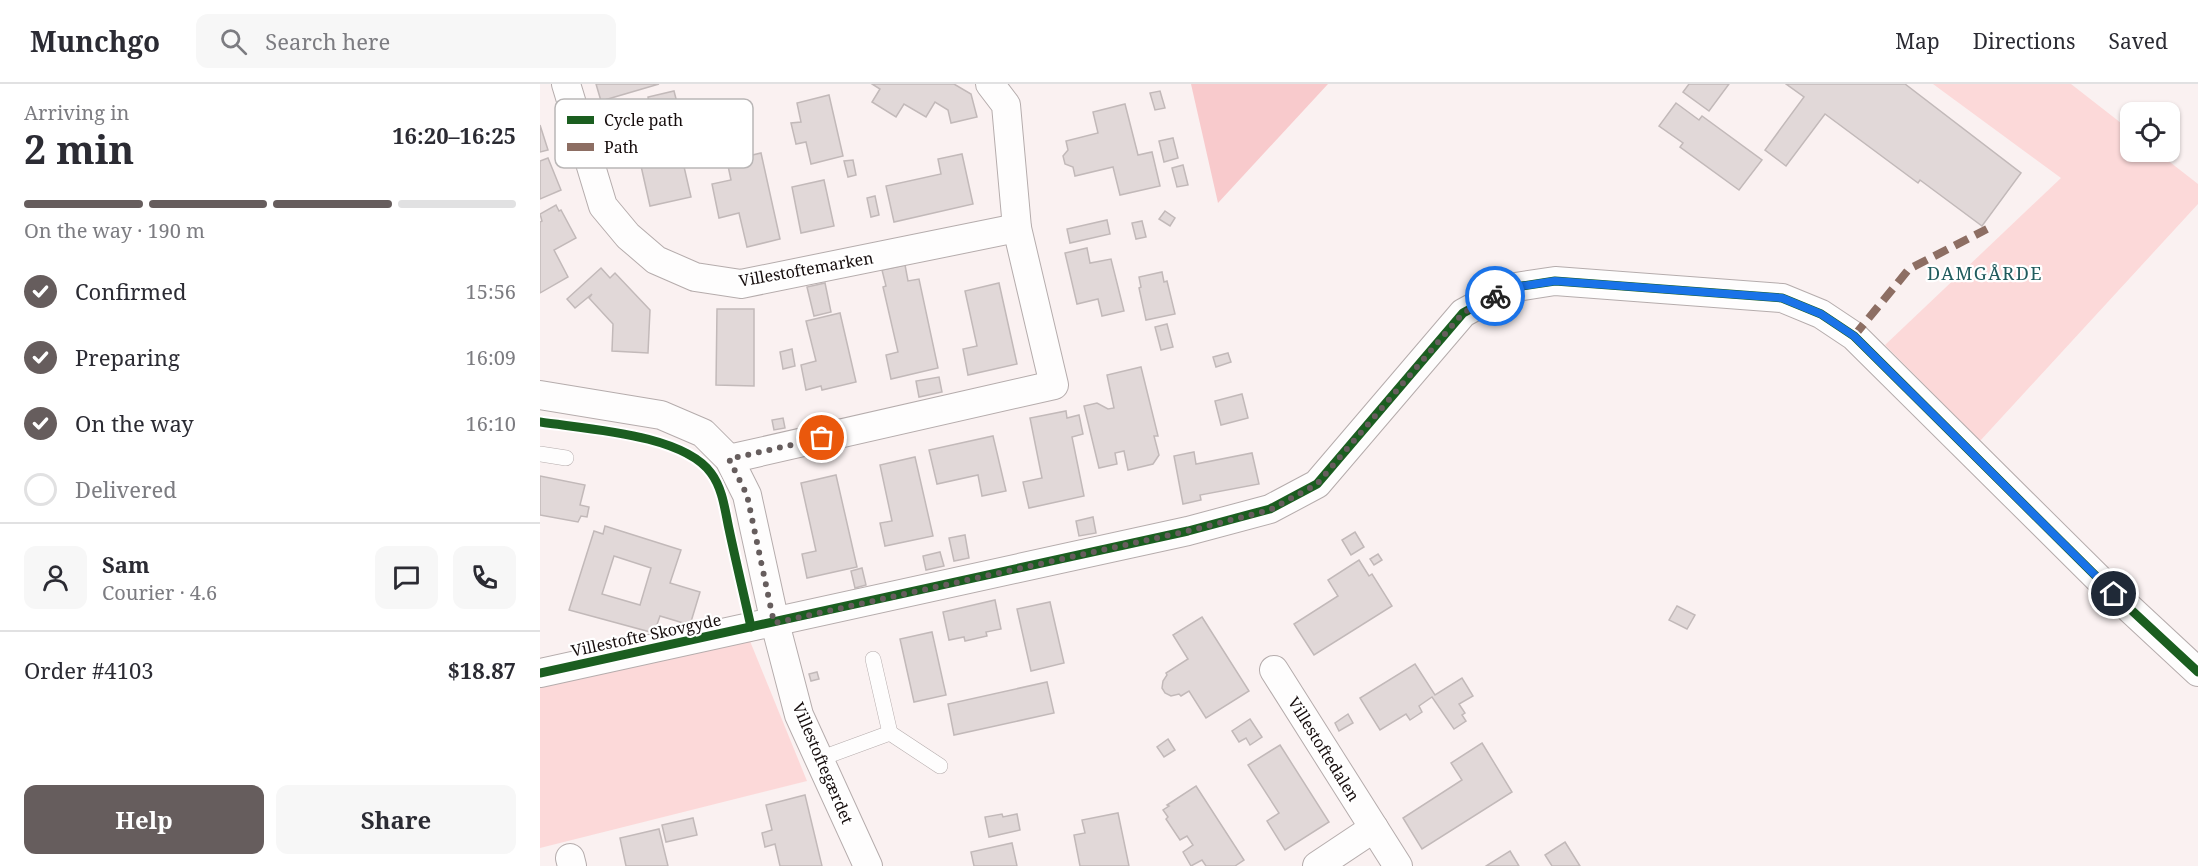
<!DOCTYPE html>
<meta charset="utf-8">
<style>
:root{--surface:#fff;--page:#f7f7f7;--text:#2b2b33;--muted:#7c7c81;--line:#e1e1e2;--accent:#665d5d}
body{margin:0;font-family:"Noto Serif",serif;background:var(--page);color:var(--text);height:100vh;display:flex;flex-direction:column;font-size:22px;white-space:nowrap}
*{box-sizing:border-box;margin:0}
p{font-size:20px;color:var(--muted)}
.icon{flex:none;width:33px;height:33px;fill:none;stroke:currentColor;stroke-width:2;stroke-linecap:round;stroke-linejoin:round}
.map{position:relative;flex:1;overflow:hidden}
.details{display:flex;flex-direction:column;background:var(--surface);width:540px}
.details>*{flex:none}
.controls{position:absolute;left:1580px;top:18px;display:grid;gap:12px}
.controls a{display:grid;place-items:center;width:60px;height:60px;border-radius:12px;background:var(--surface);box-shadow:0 2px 4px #0004;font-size:30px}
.pin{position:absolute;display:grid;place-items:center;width:51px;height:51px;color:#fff;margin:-26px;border:3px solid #fff;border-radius:50%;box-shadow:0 2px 6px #0007}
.courier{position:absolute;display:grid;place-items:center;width:60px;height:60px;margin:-30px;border:4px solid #1a73e8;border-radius:50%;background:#fff;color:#222;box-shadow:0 2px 8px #0007}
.summary em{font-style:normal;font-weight:700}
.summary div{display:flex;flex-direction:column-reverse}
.summary{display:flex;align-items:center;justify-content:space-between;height:102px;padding:0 24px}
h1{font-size:39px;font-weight:700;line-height:45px}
.bar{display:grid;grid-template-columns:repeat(4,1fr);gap:9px 6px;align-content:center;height:72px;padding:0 24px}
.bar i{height:8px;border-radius:4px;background:var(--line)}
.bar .active{background:var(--accent)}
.bar p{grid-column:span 4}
.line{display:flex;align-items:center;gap:15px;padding:0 24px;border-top:2px solid var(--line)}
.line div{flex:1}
.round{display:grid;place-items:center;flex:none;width:63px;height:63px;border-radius:12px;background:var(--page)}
ol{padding:0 24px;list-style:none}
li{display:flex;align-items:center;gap:18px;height:66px}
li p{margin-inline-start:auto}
li .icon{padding:6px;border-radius:50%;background:var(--accent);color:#fff;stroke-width:4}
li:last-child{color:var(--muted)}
li i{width:33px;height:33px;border:3px solid var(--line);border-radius:50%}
.action{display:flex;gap:12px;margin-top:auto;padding:12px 24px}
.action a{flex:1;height:69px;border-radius:12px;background:var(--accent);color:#fff;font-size:24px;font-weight:700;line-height:69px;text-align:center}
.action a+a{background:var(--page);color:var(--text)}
header{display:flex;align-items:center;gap:36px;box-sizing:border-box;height:84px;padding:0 30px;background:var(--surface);border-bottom:2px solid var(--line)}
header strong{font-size:28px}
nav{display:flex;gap:33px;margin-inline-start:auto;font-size:21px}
.search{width:420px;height:54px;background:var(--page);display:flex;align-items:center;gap:15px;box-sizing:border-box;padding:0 21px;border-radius:12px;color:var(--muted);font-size:22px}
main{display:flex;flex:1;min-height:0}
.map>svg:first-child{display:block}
.green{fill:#fcd9d9}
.forest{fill:#f8cacc}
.building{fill:#e1d8d8;stroke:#c2b9b9;stroke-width:1.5;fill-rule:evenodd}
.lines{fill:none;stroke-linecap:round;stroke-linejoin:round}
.lane-casing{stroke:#b5acac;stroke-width:16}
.street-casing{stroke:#b5acac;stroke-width:30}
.lane{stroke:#fefdfd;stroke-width:15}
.street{stroke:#fefdfd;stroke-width:28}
.quiet{stroke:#8d6e63;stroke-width:8;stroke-dasharray:15 8;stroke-linecap:butt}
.cycleway-casing{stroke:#fff;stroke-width:13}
.cycleway{stroke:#1b5e20;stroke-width:9}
.done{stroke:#665d5d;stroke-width:6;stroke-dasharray:0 10.8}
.route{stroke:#1a73e8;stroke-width:8}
.labels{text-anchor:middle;stroke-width:4.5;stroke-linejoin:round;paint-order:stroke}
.street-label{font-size:16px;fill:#160d0d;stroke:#fff}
.neighbourhood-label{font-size:18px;letter-spacing:1.5px;fill:#205b5d;stroke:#fff}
.key{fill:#fff;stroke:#b9b6b6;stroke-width:1.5}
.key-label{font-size:16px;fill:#160d0d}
</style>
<header>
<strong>Munchgo</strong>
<div class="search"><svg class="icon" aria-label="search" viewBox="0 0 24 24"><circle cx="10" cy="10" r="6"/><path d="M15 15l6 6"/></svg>Search here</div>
<nav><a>Map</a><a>Directions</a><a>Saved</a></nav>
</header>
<main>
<section class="details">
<div class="summary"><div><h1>2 min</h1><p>Arriving in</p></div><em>16:20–16:25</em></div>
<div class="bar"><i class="active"></i><i class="active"></i><i class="active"></i><i></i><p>On the way · 190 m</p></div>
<ol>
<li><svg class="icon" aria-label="check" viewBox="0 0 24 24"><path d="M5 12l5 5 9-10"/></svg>Confirmed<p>15:56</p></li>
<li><svg class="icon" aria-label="check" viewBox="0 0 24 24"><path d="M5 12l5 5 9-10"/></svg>Preparing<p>16:09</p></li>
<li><svg class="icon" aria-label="check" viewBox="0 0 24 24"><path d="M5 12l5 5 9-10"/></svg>On the way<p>16:10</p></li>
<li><i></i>Delivered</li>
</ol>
<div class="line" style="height:108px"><a class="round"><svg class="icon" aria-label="person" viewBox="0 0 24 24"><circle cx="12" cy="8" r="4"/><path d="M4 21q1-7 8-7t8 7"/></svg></a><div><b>Sam</b><p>Courier · 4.6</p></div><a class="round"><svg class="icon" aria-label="chat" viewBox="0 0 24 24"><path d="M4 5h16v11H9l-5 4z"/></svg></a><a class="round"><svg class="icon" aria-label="phone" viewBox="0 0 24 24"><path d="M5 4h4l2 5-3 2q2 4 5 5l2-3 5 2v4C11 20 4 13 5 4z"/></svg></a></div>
<div class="line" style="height:78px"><div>Order #4103</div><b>$18.87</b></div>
<div class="action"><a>Help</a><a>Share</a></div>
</section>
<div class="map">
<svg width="1658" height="782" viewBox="0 0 1658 782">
<rect width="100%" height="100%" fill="#faf1f1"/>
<!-- green -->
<g class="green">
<path d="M 1393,0 L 1531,0 L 1590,46 L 1590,68 L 1617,68 L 1658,100 L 1658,120 L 1440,357 L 1345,261 L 1521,94 Z"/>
<path d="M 210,557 L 267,697 L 0,764 L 0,601 Z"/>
</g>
<!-- forest -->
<path class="forest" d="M 651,0 L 788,0 L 678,119 Z"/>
<!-- building -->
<g class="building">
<path d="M 56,0 L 119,0 L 61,17 Z"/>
<path d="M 332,0 L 414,0 L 431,10 L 437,33 L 411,39 L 408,26 L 395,18 L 386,33 L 364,20 L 356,33 L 332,18 L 340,5 Z"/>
<path d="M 1149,0 L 1189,0 L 1169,27 L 1143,8 Z"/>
<path d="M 1246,0 L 1365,0 L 1481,89 L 1442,142 L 1380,96 L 1378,99 L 1285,30 L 1246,82 L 1225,66 L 1264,13 Z"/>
<path d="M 134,7 L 141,34 L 133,35 L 151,113 L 110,122 L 88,24 L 109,20 L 108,13 Z"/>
<path d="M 620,7 L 625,24 L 615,26 L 610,9 Z"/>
<path d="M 289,11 L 303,72 L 271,80 L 266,58 L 256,60 L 251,39 L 261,38 L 257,19 Z"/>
<path d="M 1136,19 L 1159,36 L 1162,32 L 1222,76 L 1199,106 L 1140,63 L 1143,59 L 1119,42 Z"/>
<path d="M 585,20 L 598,71 L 612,68 L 620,102 L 580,111 L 573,83 L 535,92 L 533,83 L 525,80 L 523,72 L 528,66 L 526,57 L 558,49 L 553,28 Z"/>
<path d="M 0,41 L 8,66 L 0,68 Z"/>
<path d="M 633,54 L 638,74 L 624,78 L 619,57 Z"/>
<path d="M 221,69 L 240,155 L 207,163 L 199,129 L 179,134 L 172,100 L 191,96 L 187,77 Z"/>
<path d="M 422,70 L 433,120 L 354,138 L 346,102 L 401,90 L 398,75 Z"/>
<path d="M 8,74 L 21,106 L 0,115 L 0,77 Z"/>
<path d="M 313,76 L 316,91 L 308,93 L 304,77 Z"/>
<path d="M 643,81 L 648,101 L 637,103 L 632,84 Z"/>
<path d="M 284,96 L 294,142 L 261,149 L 252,103 Z"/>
<path d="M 335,112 L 339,131 L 331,133 L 327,114 Z"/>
<path d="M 16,121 L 19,127 L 21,126 L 36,154 L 14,166 L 28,193 L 0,209 L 0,138 L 2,137 L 0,130 Z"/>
<path d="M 625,127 L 635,134 L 630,142 L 619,135 Z"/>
<path d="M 567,136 L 570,150 L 530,159 L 527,145 Z"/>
<path d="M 602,137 L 606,153 L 596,155 L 592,139 Z"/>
<path d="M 547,164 L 550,179 L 571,175 L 584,227 L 562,232 L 558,215 L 537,220 L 525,169 Z"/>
<path d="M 365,181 L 368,197 L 379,195 L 398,284 L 351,295 L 346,271 L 358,268 L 343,203 L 346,202 L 342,186 Z"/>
<path d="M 61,184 L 70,194 L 75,189 L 110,226 L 108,269 L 72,267 L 73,240 L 49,214 L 52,210 L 35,224 L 27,215 Z"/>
<path d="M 622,188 L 624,198 L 627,197 L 635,230 L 606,236 L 599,204 L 601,203 L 599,193 Z"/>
<path d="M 285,199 L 291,228 L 274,232 L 267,203 Z"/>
<path d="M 459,199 L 477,280 L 428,291 L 423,265 L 437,262 L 425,207 Z"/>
<path d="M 177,225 L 214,225 L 214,302 L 176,301 Z"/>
<path d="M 300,229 L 316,298 L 282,306 L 281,302 L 266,306 L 261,281 L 276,277 L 266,237 Z"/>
<path d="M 627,240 L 633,263 L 621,266 L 615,243 Z"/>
<path d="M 252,265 L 255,282 L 243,285 L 240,268 Z"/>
<path d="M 688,269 L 691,278 L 676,283 L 673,273 Z"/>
<path d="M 601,283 L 618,352 L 614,352 L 619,371 L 613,380 L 588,386 L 584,367 L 575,369 L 577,380 L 559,384 L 544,322 L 557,319 L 568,325 L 574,324 L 567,291 Z"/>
<path d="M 399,293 L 402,308 L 379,313 L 376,297 Z"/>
<path d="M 702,310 L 708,334 L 681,341 L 675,317 Z"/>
<path d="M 526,327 L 527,334 L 539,331 L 543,350 L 532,353 L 544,412 L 489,424 L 483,398 L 502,394 L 490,334 Z"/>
<path d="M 243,334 L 245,344 L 234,346 L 232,336 Z"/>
<path d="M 453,352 L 466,407 L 442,412 L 438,391 L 397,400 L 389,366 Z"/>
<path d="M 654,368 L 656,380 L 712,369 L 719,400 L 660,411 L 661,416 L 643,420 L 634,372 Z"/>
<path d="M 375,373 L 393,452 L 345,462 L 340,439 L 352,437 L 340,381 Z"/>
<path d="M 296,391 L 317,483 L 267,494 L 262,470 L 276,467 L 261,399 Z"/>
<path d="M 0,392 L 45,401 L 40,421 L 49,423 L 47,433 L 41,432 L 38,438 L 0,431 Z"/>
<path d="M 553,433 L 556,449 L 539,452 L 536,437 Z"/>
<path d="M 65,442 L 141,466 L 130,499 L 160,508 L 150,541 L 120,532 L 114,549 L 29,526 L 54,447 L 63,450 ZM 74,472 L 111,484 L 100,521 L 62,510 Z"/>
<path d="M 815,448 L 824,463 L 811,471 L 802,456 Z"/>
<path d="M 425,451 L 429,474 L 414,477 L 409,454 Z"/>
<path d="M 400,468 L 404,482 L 386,486 L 383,472 Z"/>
<path d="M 838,470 L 842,476 L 834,481 L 830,475 Z"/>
<path d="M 819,476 L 829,492 L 832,490 L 852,522 L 774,571 L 754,540 L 798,512 L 788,496 Z"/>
<path d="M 322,484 L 326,501 L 315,504 L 311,487 Z"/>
<path d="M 455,516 L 461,545 L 446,548 L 447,552 L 425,557 L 424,553 L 409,556 L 403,528 Z"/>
<path d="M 510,518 L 524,579 L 491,587 L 477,525 Z"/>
<path d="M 1137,522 L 1155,531 L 1147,545 L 1129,536 Z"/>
<path d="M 662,533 L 709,607 L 666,634 L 649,607 L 641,612 L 639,610 L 631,612 L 625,609 L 622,604 L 623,597 L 627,591 L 626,589 L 648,575 L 633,551 Z"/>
<path d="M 392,548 L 406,611 L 374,618 L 360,555 Z"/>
<path d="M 875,580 L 895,611 L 922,594 L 933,612 L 919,620 L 925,629 L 922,631 L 926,637 L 914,645 L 892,613 L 879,622 L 882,628 L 870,636 L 866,630 L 840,646 L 820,614 Z"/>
<path d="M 277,588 L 279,595 L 271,597 L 269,590 Z"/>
<path d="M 507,598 L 514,629 L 414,651 L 408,620 Z"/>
<path d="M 808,630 L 813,639 L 799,647 L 795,639 Z"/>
<path d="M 710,635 L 722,653 L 710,661 L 706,654 L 699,658 L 692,647 Z"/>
<path d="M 628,655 L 635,666 L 624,673 L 617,663 Z"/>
<path d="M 942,659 L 972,708 L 882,765 L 863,734 L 922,696 L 911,679 Z"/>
<path d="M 740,661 L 789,738 L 745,766 L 727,737 L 739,729 L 708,681 Z"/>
<path d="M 656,702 L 704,776 L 695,782 L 666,782 L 662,776 L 651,782 L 643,768 L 653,761 L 647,752 L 640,756 L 626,735 L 628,733 L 623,726 L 629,722 L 627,721 Z"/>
<path d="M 265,711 L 282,782 L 240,782 L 235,760 L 225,763 L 222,749 L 232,746 L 226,721 Z"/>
<path d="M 578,729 L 589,782 L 540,782 L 534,751 L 545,749 L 542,736 Z"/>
<path d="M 462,730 L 463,733 L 477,730 L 480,746 L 449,753 L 445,733 Z"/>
<path d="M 153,734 L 157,751 L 126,758 L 122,741 Z"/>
<path d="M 119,745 L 128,782 L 86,782 L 80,754 Z"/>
<path d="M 1025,758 L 1040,782 L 1012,782 L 1005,771 Z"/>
<path d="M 472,759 L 477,782 L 434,782 L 431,768 Z"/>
<path d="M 970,767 L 979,782 L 946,782 Z"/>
</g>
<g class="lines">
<defs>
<g id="lane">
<path d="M 0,370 L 26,374"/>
<path d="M 333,575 L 350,649"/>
<path d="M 279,675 L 350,649 L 400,682"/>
</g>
<g id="street">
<path d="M 26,0 L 63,122 L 88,152 L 116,176 L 155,193 L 201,200 L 477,144"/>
<path d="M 0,311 L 121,331 L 163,349 L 189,375 L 207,411 L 235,539 L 259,631 L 328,782"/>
<path d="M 189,375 L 514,301 L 477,144 L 466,21 L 450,0"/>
<path d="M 734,586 L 858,782"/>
<path d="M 0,589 L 648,447 L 730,425 L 777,400 L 923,229 L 969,204 L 1015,197 L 1242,214 L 1281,230 L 1314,252 L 1574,510 L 1658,588"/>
<path d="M 30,774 L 32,782"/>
<path d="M 777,782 L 834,744"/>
</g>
</defs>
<!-- lane casing -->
<use href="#lane" class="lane-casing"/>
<!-- street casing -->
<use href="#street" class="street-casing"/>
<!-- lane -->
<use href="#lane" class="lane"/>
<!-- street -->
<use href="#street" class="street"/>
<!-- quiet -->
<path class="quiet" d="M 1314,252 L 1369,185 L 1447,145"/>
<defs>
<g id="cycleway">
<path d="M 0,338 C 46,345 143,350 171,389 C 183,405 185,427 189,445 C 196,478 204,511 211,543"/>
<path d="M 0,589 L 648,447 L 730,425 L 777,400 L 923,229 L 969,204 L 1015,197 L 1242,214 L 1281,230 L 1314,252 L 1574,510 L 1658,588"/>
</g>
</defs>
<!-- cycleway casing -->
<use href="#cycleway" class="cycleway-casing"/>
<!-- cycleway -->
<use href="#cycleway" class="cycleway"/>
</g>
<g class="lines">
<!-- done -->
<path class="done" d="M 282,354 L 189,375 L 207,411 L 234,539 L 648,447 L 730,426 L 777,400 L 923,229 L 955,212"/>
<!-- route -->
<path class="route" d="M 955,212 L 969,204 L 1015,197 L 1242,214 L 1281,230 L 1314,252 L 1574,510"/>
</g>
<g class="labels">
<!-- street labels -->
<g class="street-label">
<text transform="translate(266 185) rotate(-10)" y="6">Villestoftemarken</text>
<text transform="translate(106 551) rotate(-12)" y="6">Villestofte Skovgyde</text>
<text transform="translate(784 665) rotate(58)" y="6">Villestoftedalen</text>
<text transform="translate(283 679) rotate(67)" y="6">Villestoftegærdet</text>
</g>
<!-- neighbourhood labels -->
<g class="neighbourhood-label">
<text x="1445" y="196">DAMGÅRDE</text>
</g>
</g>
<!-- legend -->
<rect x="15" y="15" width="198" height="69" rx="9" class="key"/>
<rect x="27" y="32" width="27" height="8" fill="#1b5e20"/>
<rect x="27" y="59" width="27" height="8" fill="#8d6e63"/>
<g class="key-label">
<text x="64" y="42">Cycle path</text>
<text x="64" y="69">Path</text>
</g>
</svg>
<div class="controls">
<a><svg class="icon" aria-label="locate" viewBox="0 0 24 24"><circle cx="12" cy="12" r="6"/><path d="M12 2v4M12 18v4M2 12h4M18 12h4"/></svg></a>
</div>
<div class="pin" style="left:282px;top:354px;background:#ea580c"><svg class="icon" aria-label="bag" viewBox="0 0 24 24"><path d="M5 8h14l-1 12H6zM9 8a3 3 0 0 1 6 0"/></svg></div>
<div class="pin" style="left:1574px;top:510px;background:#1f2937"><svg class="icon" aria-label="home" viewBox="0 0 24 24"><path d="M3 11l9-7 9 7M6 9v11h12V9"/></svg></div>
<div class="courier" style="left:955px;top:212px"><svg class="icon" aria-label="bike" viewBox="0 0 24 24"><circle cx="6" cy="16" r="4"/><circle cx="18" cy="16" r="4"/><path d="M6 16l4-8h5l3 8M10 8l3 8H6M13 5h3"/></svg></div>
</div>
</main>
